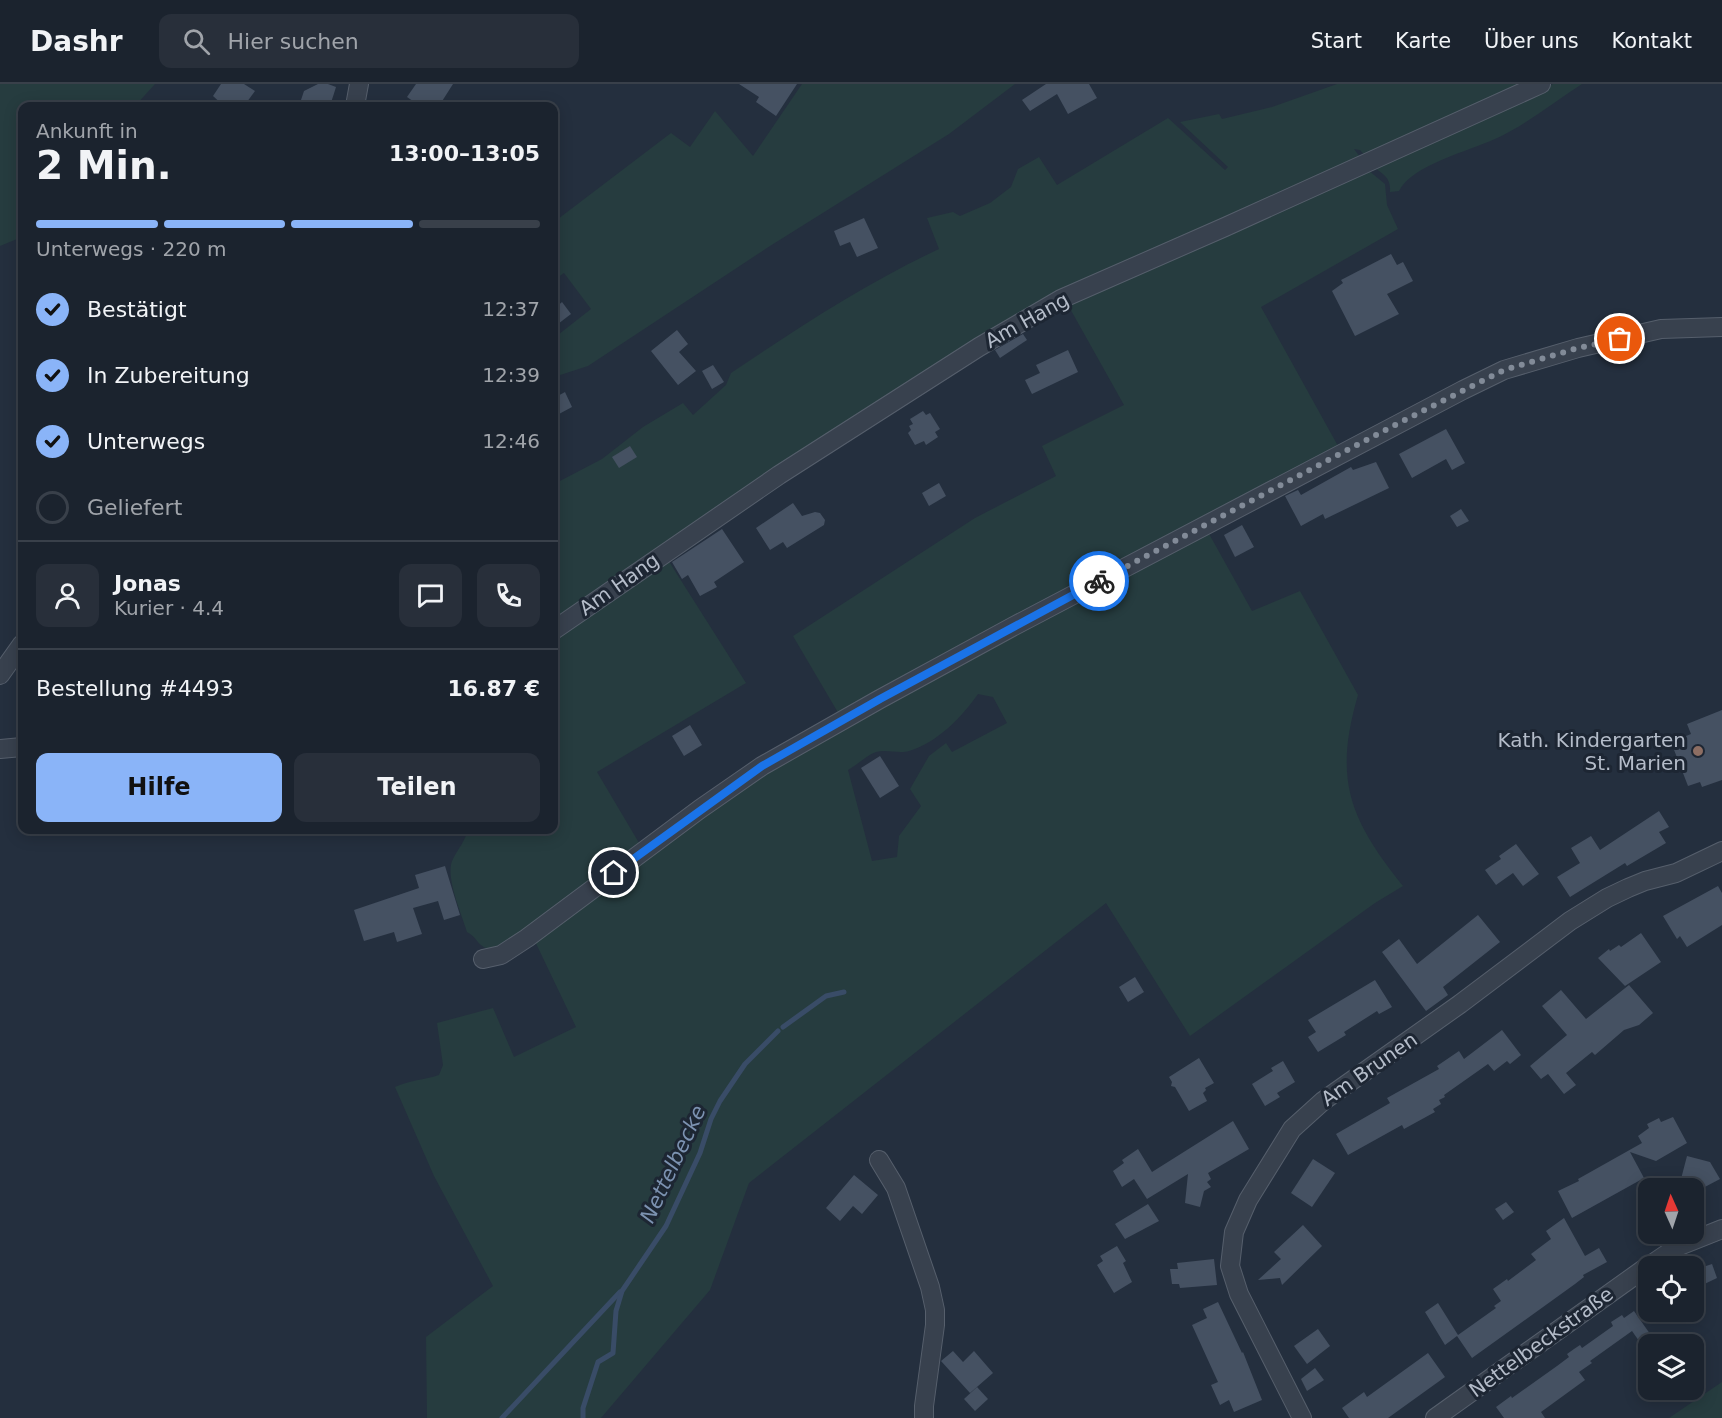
<!DOCTYPE html>
<html lang="de">
<meta charset="utf-8">
<style>
:root{--surface:#1b232e;--page:#282f3a;--text:#f1f3f6;--muted:#a0a4aa;--line:#39404a;--accent:#8ab4f8}
body{margin:0;font-family:"DejaVu Sans",sans-serif;background:var(--page);color:var(--text);height:100vh;display:flex;flex-direction:column;font-size:22px;white-space:nowrap}
*{box-sizing:border-box;margin:0}
p{font-size:20px;color:var(--muted)}
.icon{flex:none;width:33px;height:33px;fill:none;stroke:currentColor;stroke-width:2;stroke-linecap:round;stroke-linejoin:round}
.map{position:relative;flex:1;overflow:hidden}
.sheet{position:absolute;left:18px;top:18px;width:540px;height:732px;display:flex;flex-direction:column;background:var(--surface);border-radius:12px;box-shadow:0 3px 15px #0003,0 0 0 2px var(--line)}
.sheet>*{flex:none}
.needle{width:39px;rotate:357deg}
.fabs{position:absolute;left:1638px;top:1094px;display:grid;gap:12px}
.fabs a{display:grid;place-items:center;width:66px;height:66px;border-radius:12px;background:var(--surface);box-shadow:0 3px 15px #0003,0 0 0 2px var(--line);font-size:30px}
.pin{position:absolute;display:grid;place-items:center;width:51px;height:51px;color:#fff;margin:-26px;border:3px solid #fff;border-radius:50%;box-shadow:0 2px 6px #0007}
.courier{position:absolute;display:grid;place-items:center;width:60px;height:60px;margin:-30px;border:4px solid #1a73e8;border-radius:50%;background:#fff;color:#222;box-shadow:0 2px 8px #0007}
.headline em{font-style:normal;font-weight:700}
.headline div{display:flex;flex-direction:column-reverse}
.headline{display:flex;align-items:center;justify-content:space-between;height:102px;padding:0 18px}
h1{font-size:39px;font-weight:700;line-height:45px}
.bar{display:grid;grid-template-columns:repeat(4,1fr);gap:9px 6px;align-content:center;height:72px;padding:0 18px}
.bar i{height:8px;border-radius:4px;background:var(--line)}
.bar .on{background:var(--accent)}
.bar p{grid-column:span 4}
.line{display:flex;align-items:center;gap:15px;padding:0 18px;border-top:2px solid var(--line)}
.line div{flex:1}
.round{display:grid;place-items:center;flex:none;width:63px;height:63px;border-radius:12px;background:var(--page)}
ol{padding:0 18px;list-style:none}
li{display:flex;align-items:center;gap:18px;height:66px}
li p{margin-inline-start:auto}
li .icon{padding:6px;border-radius:50%;background:var(--accent);color:#111;stroke-width:4}
li:last-child{color:var(--muted)}
li i{width:33px;height:33px;border:3px solid var(--line);border-radius:50%}
.primary-button{display:flex;gap:12px;margin-top:auto;padding:12px 18px}
.primary-button a{flex:1;height:69px;border-radius:12px;background:var(--accent);color:#111;font-size:24px;font-weight:700;line-height:69px;text-align:center}
.primary-button a+a{background:var(--page);color:var(--text)}
header{display:flex;align-items:center;gap:36px;box-sizing:border-box;height:84px;padding:0 30px;background:var(--surface);border-bottom:2px solid var(--line)}
header strong{font-size:28px}
nav{display:flex;gap:33px;margin-inline-start:auto;font-size:21px}
.search{width:420px;height:54px;background:var(--page);display:flex;align-items:center;gap:15px;box-sizing:border-box;padding:0 21px;border-radius:12px;color:var(--muted);font-size:22px}
.map>svg:first-child{display:block}
.green{fill:#263c3f;fill-rule:evenodd}
.lines{fill:none;stroke-linecap:round;stroke-linejoin:round}
.stream{stroke:#394c67;stroke-width:5}
.building{fill:#455162}
.minor-casing{stroke:#565f6c;stroke-width:20}
.minor{stroke:#38414e;stroke-width:18}
.done{stroke:#828b98;stroke-width:6;stroke-dasharray:0 10.8}
.route{stroke:#1a73e8;stroke-width:8}
.education-dot{fill:#8d6e63;stroke:#1d2633;stroke-width:2}
.labels{text-anchor:middle;stroke-width:6;stroke-linejoin:round;paint-order:stroke}
.street-label{font-size:20px;fill:#b4bcc9;stroke:#1d2633}
.poi-label{font-size:20px;fill:#b4bcc9;stroke:#1d2633;text-anchor:end}
.water-label{font-size:21px;font-style:italic;fill:#7c92b1;stroke:#1d2633}
</style>
<header>
<strong>Dashr</strong>
<div class="search"><svg class="icon" aria-label="search" viewBox="0 0 24 24"><circle cx="10" cy="10" r="6"/><path d="M15 15l6 6"/></svg>Hier suchen</div>
<nav><a>Start</a><a>Karte</a><a>Über uns</a><a>Kontakt</a></nav>
</header>
<div class="map">
<svg width="1722" height="1334" viewBox="0 0 1722 1334">
<rect width="100%" height="100%" fill="#242f3e"/>
<!-- green -->
<g class="green">
<path d="M 0,0 L 155,0 L 135,22 L 22,22 L 22,153 L 0,162 Z"/>
<path d="M 802,0 L 1015,0 L 949,50 L 770,162 L 588,282 L 554,293 L 554,254 L 591,225 L 564,189 L 554,196 L 554,138 L 671,49 L 690,63 L 715,27 L 753,72 Z"/>
<path d="M 1337,0 L 1528,0 L 1367,74 L 1360,66 L 1354,65 L 1363,77 L 1122,182 L 554,538 L 554,396 L 558,398 L 602,375 L 643,343 L 683,319 L 693,331 L 726,301 L 731,289 C 798,244 866,199 939,165 L 927,134 L 953,128 L 960,132 L 990,119 L 1011,103 L 1018,85 L 1039,73 L 1057,101 L 1168,34 L 1225,86 L 1228,83 L 1180,38 L 1219,30 L 1222,35 L 1272,23 Z"/>
<path d="M 1553,0 L 1582,0 C 1554,18 1526,41 1495,55 C 1469,67 1412,81 1399,107 L 1390,108 C 1391,94 1384,91 1374,83 Z"/>
<path d="M 1368,86 L 1385,100 L 1387,121 L 1398,145 L 1261,223 L 1338,362 L 840,632 L 793,552 L 975,434 L 1056,392 L 1042,362 L 1124,321 L 1068,221 Z"/>
<path d="M 1208,448 L 1252,527 L 1300,507 L 1358,611 C 1333,696 1350,736 1403,802 L 1375,819 L 1190,952 L 1106,819 L 749,1099 L 710,1206 L 601,1334 L 427,1334 L 426,1253 L 493,1202 L 434,1092 L 395,1003 C 410,996 424,996 439,991 L 443,981 L 437,939 L 493,924 L 514,973 L 576,943 L 531,849 C 518,856 495,873 481,861 C 475,856 476,853 467,848 C 462,831 444,791 453,775 C 458,765 465,757 468,746 L 554,746 L 554,559 L 592,527 L 668,476 L 746,599 L 597,688 L 645,769 L 769,682 ZM 978,610 L 993,613 L 1007,639 L 952,668 L 946,659 L 929,672 L 910,705 L 921,722 L 899,752 L 897,773 L 872,777 L 848,686 C 857,681 867,671 876,668 C 886,665 899,670 909,667 C 938,658 961,634 978,610 Z"/>
<path d="M 1722,1298 L 1722,1334 L 1669,1334 Z"/>
</g>
<g class="lines">
<!-- stream -->
<g class="stream">
<path d="M 783,943 L 826,912 L 844,908"/>
<path d="M 502,1334 L 620,1208"/>
<path d="M 583,1334 L 583,1324 L 598,1278 L 613,1269 L 616,1227 L 622,1207 L 666,1142 L 700,1069 L 711,1035 L 720,1017 L 745,980 L 778,947"/>
</g>
</g>
<!-- building -->
<g class="building">
<path d="M 221,0 L 244,0 L 255,7 L 244,22 L 224,22 L 213,12 Z"/>
<path d="M 318,0 L 328,0 L 336,3 L 330,22 L 299,22 L 304,7 Z"/>
<path d="M 416,0 L 453,0 L 439,22 L 420,22 L 407,13 Z"/>
<path d="M 739,0 L 797,0 L 776,32 L 756,18 L 759,13 Z"/>
<path d="M 1046,0 L 1089,0 L 1097,14 L 1068,30 L 1057,10 L 1030,27 L 1022,16 Z"/>
<path d="M 864,134 L 878,164 L 857,173 L 850,158 L 840,162 L 834,147 Z"/>
<path d="M 1391,170 L 1397,181 L 1403,178 L 1413,197 L 1387,210 L 1399,230 L 1355,252 L 1332,207 L 1343,199 L 1341,196 Z"/>
<path d="M 562,218 L 571,230 L 554,243 L 554,225 Z"/>
<path d="M 677,246 L 688,260 L 679,268 L 696,287 L 678,301 L 651,267 Z"/>
<path d="M 1023,250 L 1027,256 L 1000,274 L 995,266 Z"/>
<path d="M 1068,266 L 1078,288 L 1032,310 L 1025,296 L 1040,289 L 1036,281 Z"/>
<path d="M 713,281 L 724,298 L 712,305 L 702,287 Z"/>
<path d="M 565,308 L 572,323 L 559,330 L 554,319 L 554,314 Z"/>
<path d="M 923,327 L 926,331 L 930,329 L 940,345 L 935,348 L 938,353 L 926,361 L 924,357 L 915,361 L 908,349 L 911,346 L 909,342 L 913,340 L 910,335 Z"/>
<path d="M 1446,345 L 1465,379 L 1452,386 L 1446,375 L 1412,394 L 1399,370 Z"/>
<path d="M 630,362 L 637,373 L 619,384 L 612,373 Z"/>
<path d="M 1376,378 L 1389,404 L 1325,435 L 1323,430 L 1301,442 L 1285,412 L 1298,406 L 1301,411 L 1351,383 L 1353,386 Z"/>
<path d="M 939,399 L 946,412 L 929,422 L 922,409 Z"/>
<path d="M 793,419 L 802,432 L 815,428 L 820,429 L 825,436 L 824,441 L 787,464 L 783,458 L 770,466 L 756,444 Z"/>
<path d="M 1461,425 L 1469,437 L 1457,443 L 1450,432 Z"/>
<path d="M 1242,441 L 1254,463 L 1235,473 L 1224,451 Z"/>
<path d="M 722,445 L 744,478 L 714,498 L 717,503 L 700,512 L 688,491 L 682,495 L 672,478 Z"/>
<path d="M 1722,626 L 1722,696 L 1702,703 L 1700,698 L 1688,702 L 1671,658 L 1691,650 L 1687,640 Z"/>
<path d="M 690,641 L 702,661 L 684,672 L 672,652 Z"/>
<path d="M 880,672 L 899,702 L 880,714 L 861,684 Z"/>
<path d="M 1659,727 L 1669,743 L 1659,748 L 1666,759 L 1627,782 L 1625,779 L 1570,813 L 1557,793 L 1580,779 L 1571,764 L 1591,752 L 1600,766 Z"/>
<path d="M 1516,760 L 1539,790 L 1523,802 L 1513,789 L 1496,801 L 1485,786 L 1501,775 L 1499,772 Z"/>
<path d="M 445,782 L 460,831 L 444,836 L 438,817 L 413,824 L 422,850 L 397,858 L 394,848 L 364,857 L 354,826 L 419,804 L 415,791 Z"/>
<path d="M 1718,802 L 1722,809 L 1722,841 L 1687,863 L 1680,852 L 1677,855 L 1663,832 Z"/>
<path d="M 1478,831 L 1500,858 L 1443,903 L 1448,911 L 1426,927 L 1382,868 L 1399,855 L 1417,880 Z"/>
<path d="M 1641,849 L 1661,878 L 1625,902 L 1598,874 L 1609,865 L 1610,867 L 1619,861 L 1621,863 Z"/>
<path d="M 1135,893 L 1144,908 L 1128,918 L 1119,903 Z"/>
<path d="M 1375,896 L 1392,923 L 1379,930 L 1377,927 L 1344,948 L 1346,951 L 1318,968 L 1308,953 L 1316,948 L 1308,936 Z"/>
<path d="M 1629,901 L 1653,929 L 1639,941 L 1624,946 L 1595,971 L 1592,968 L 1566,989 L 1576,1001 L 1564,1010 L 1548,990 L 1541,995 L 1530,982 L 1567,951 L 1542,922 L 1561,906 L 1586,935 Z"/>
<path d="M 1502,946 L 1521,971 L 1510,980 L 1507,977 L 1494,987 L 1488,980 L 1444,1011 L 1445,1013 L 1439,1016 L 1441,1020 L 1433,1025 L 1435,1028 L 1404,1045 L 1402,1041 L 1348,1071 L 1336,1050 L 1390,1019 L 1387,1014 L 1439,985 L 1437,982 L 1459,967 L 1464,975 Z"/>
<path d="M 1199,974 L 1214,999 L 1205,1004 L 1206,1006 L 1203,1009 L 1207,1017 L 1189,1027 L 1175,1003 L 1171,1002 L 1172,998 L 1169,993 Z"/>
<path d="M 1283,977 L 1295,998 L 1277,1009 L 1280,1013 L 1265,1022 L 1252,1000 L 1273,987 L 1271,984 Z"/>
<path d="M 1673,1033 L 1687,1059 L 1656,1077 L 1630,1068 L 1644,1094 L 1572,1134 L 1558,1107 L 1579,1097 L 1578,1095 L 1642,1059 L 1638,1052 L 1649,1044 L 1647,1040 L 1659,1034 L 1661,1038 Z"/>
<path d="M 1233,1037 L 1249,1065 L 1208,1089 L 1211,1095 L 1207,1098 L 1211,1103 L 1204,1107 L 1200,1123 L 1185,1119 L 1188,1090 L 1147,1115 L 1134,1095 L 1122,1103 L 1113,1087 L 1124,1079 L 1122,1076 L 1138,1065 L 1152,1088 Z"/>
<path d="M 1687,1072 L 1710,1078 L 1720,1095 L 1701,1105 L 1699,1101 L 1681,1095 Z"/>
<path d="M 1313,1075 L 1335,1089 L 1312,1123 L 1291,1109 Z"/>
<path d="M 854,1091 L 878,1111 L 862,1130 L 853,1122 L 840,1137 L 826,1124 Z"/>
<path d="M 1506,1118 L 1514,1128 L 1503,1136 L 1495,1125 Z"/>
<path d="M 1148,1120 L 1159,1137 L 1125,1155 L 1115,1140 Z"/>
<path d="M 1564,1134 L 1585,1172 L 1599,1164 L 1607,1178 L 1583,1191 L 1584,1193 L 1575,1200 L 1472,1274 L 1457,1252 L 1445,1261 L 1425,1228 L 1438,1219 L 1458,1251 L 1496,1224 L 1494,1222 L 1501,1217 L 1493,1205 L 1507,1195 L 1508,1197 L 1536,1176 L 1531,1170 L 1551,1155 L 1546,1147 Z"/>
<path d="M 1303,1141 L 1322,1162 L 1282,1201 L 1280,1194 L 1258,1196 L 1281,1175 L 1274,1168 Z"/>
<path d="M 1117,1162 L 1126,1177 L 1123,1179 L 1132,1198 L 1114,1209 L 1097,1181 L 1103,1177 L 1100,1172 Z"/>
<path d="M 1214,1175 L 1217,1201 L 1180,1204 L 1179,1200 L 1172,1200 L 1170,1185 L 1178,1185 L 1177,1179 Z"/>
<path d="M 1712,1180 L 1717,1194 L 1694,1205 L 1694,1186 Z"/>
<path d="M 1218,1218 L 1242,1269 L 1243,1268 L 1262,1316 L 1234,1328 L 1229,1316 L 1220,1321 L 1211,1301 L 1218,1298 L 1192,1241 L 1207,1234 L 1203,1225 Z"/>
<path d="M 1634,1227 L 1655,1257 L 1644,1264 L 1632,1247 L 1590,1277 L 1592,1279 L 1579,1288 L 1585,1296 L 1541,1328 L 1545,1334 L 1504,1334 L 1496,1323 L 1511,1312 L 1512,1314 L 1557,1282 L 1569,1273 L 1567,1270 L 1574,1265 L 1580,1261 L 1582,1264 L 1613,1242 L 1611,1238 L 1622,1231 L 1624,1234 Z"/>
<path d="M 1318,1245 L 1330,1262 L 1307,1280 L 1294,1262 Z"/>
<path d="M 953,1267 L 963,1278 L 974,1267 L 993,1289 L 970,1309 L 941,1277 Z"/>
<path d="M 1428,1269 L 1445,1293 L 1388,1334 L 1349,1334 L 1342,1324 L 1364,1308 L 1367,1313 Z"/>
<path d="M 1315,1284 L 1324,1296 L 1307,1307 L 1301,1295 Z"/>
<path d="M 977,1303 L 988,1315 L 975,1327 L 964,1315 Z"/>
</g>
<g class="lines">
<defs>
<g id="minor">
<path d="M 355,22 L 359,0"/>
<path d="M 554,546 L 779,391 L 979,263 L 1061,215 L 1225,143 L 1541,0"/>
<path d="M 0,591 L 22,560"/>
<path d="M 0,665 L 22,663"/>
<path d="M 483,875 L 501,871 L 527,854 L 700,725 L 762,682 L 880,615 L 1014,542 L 1463,306 L 1504,286 L 1578,264 L 1661,245 L 1722,243"/>
<path d="M 879,1076 L 896,1104 L 930,1203 L 935,1226 L 935,1241 L 924,1322 L 924,1334"/>
<path d="M 1649,1182 L 1677,1163 L 1722,1145"/>
<path d="M 1302,1334 L 1239,1210 L 1230,1182 L 1234,1148 L 1248,1116 L 1292,1045 L 1323,1017 L 1460,920 L 1570,837 L 1607,814 L 1628,804 L 1645,797 L 1676,789 L 1722,767"/>
<path d="M 1435,1334 L 1648,1182"/>
</g>
</defs>
<!-- minor casing -->
<use href="#minor" class="minor-casing"/>
<!-- minor -->
<use href="#minor" class="minor"/>
</g>
<g class="lines">
<!-- done -->
<path class="done" d="M 1099,497 L 1393,342 L 1504,286 L 1578,264 L 1620,255"/>
<!-- route -->
<path class="route" d="M 614,789 L 762,682 L 880,615 L 1099,497"/>
</g>
<!-- markers -->
<circle class="education-dot" cx="1698" cy="667" r="6"/>
<g class="labels">
<!-- street labels -->
<g class="street-label">
<text transform="translate(1027 236) rotate(-29)" y="7">Am Hang</text>
<text transform="translate(619 500) rotate(-35)" y="7">Am Hang</text>
<text transform="translate(1369 985) rotate(-35)" y="7">Am Brunen</text>
<text transform="translate(1541 1258) rotate(-36)" y="7">Nettelbeckstraße</text>
</g>
<!-- poi labels -->
<g class="poi-label">
<text x="1686" y="663">Kath. Kindergarten<tspan x="1686" dy="23">St. Marien</tspan></text>
</g>
<!-- water labels -->
<g class="water-label">
<text transform="translate(673 1080) rotate(-65)" y="7">Nettelbecke</text>
</g>
</g>
</svg>
<div class="fabs">
<a><svg class="needle" viewBox="-14 -14 28 28"><path d="M0-13l5 13h-10z" fill="#e53935"/><path d="M0 13l5-13h-10z" fill="#a0a4aa"/></svg></a>
<a><svg class="icon" aria-label="locate" viewBox="0 0 24 24"><circle cx="12" cy="12" r="6"/><path d="M12 2v4M12 18v4M2 12h4M18 12h4"/></svg></a>
<a><svg class="icon" aria-label="layers" viewBox="0 0 24 24"><path d="M12 4l9 5-9 5-9-5zM3 14l9 5 9-5"/></svg></a>
</div>
<div class="pin" style="left:1620px;top:255px;background:#ea580c"><svg class="icon" aria-label="bag" viewBox="0 0 24 24"><path d="M5 8h14l-1 12H6zM9 8a3 3 0 0 1 6 0"/></svg></div>
<div class="pin" style="left:614px;top:789px;background:#1f2937"><svg class="icon" aria-label="home" viewBox="0 0 24 24"><path d="M3 11l9-7 9 7M6 9v11h12V9"/></svg></div>
<div class="courier" style="left:1099px;top:497px"><svg class="icon" aria-label="bike" viewBox="0 0 24 24"><circle cx="6" cy="16" r="4"/><circle cx="18" cy="16" r="4"/><path d="M6 16l4-8h5l3 8M10 8l3 8H6M13 5h3"/></svg></div>
<section class="sheet">
<div class="headline"><div><h1>2 Min.</h1><p>Ankunft in</p></div><em>13:00–13:05</em></div>
<div class="bar"><i class="on"></i><i class="on"></i><i class="on"></i><i></i><p>Unterwegs · 220 m</p></div>
<ol>
<li><svg class="icon" aria-label="check" viewBox="0 0 24 24"><path d="M5 12l5 5 9-10"/></svg>Bestätigt<p>12:37</p></li>
<li><svg class="icon" aria-label="check" viewBox="0 0 24 24"><path d="M5 12l5 5 9-10"/></svg>In Zubereitung<p>12:39</p></li>
<li><svg class="icon" aria-label="check" viewBox="0 0 24 24"><path d="M5 12l5 5 9-10"/></svg>Unterwegs<p>12:46</p></li>
<li><i></i>Geliefert</li>
</ol>
<div class="line" style="height:108px"><a class="round"><svg class="icon" aria-label="person" viewBox="0 0 24 24"><circle cx="12" cy="8" r="4"/><path d="M4 21q1-7 8-7t8 7"/></svg></a><div><b>Jonas</b><p>Kurier · 4.4</p></div><a class="round"><svg class="icon" aria-label="chat" viewBox="0 0 24 24"><path d="M4 5h16v11H9l-5 4z"/></svg></a><a class="round"><svg class="icon" aria-label="phone" viewBox="0 0 24 24"><path d="M5 4h4l2 5-3 2q2 4 5 5l2-3 5 2v4C11 20 4 13 5 4z"/></svg></a></div>
<div class="line" style="height:78px"><div>Bestellung #4493</div><b>16.87 €</b></div>
<div class="primary-button"><a>Hilfe</a><a>Teilen</a></div>
</section>
</div>
